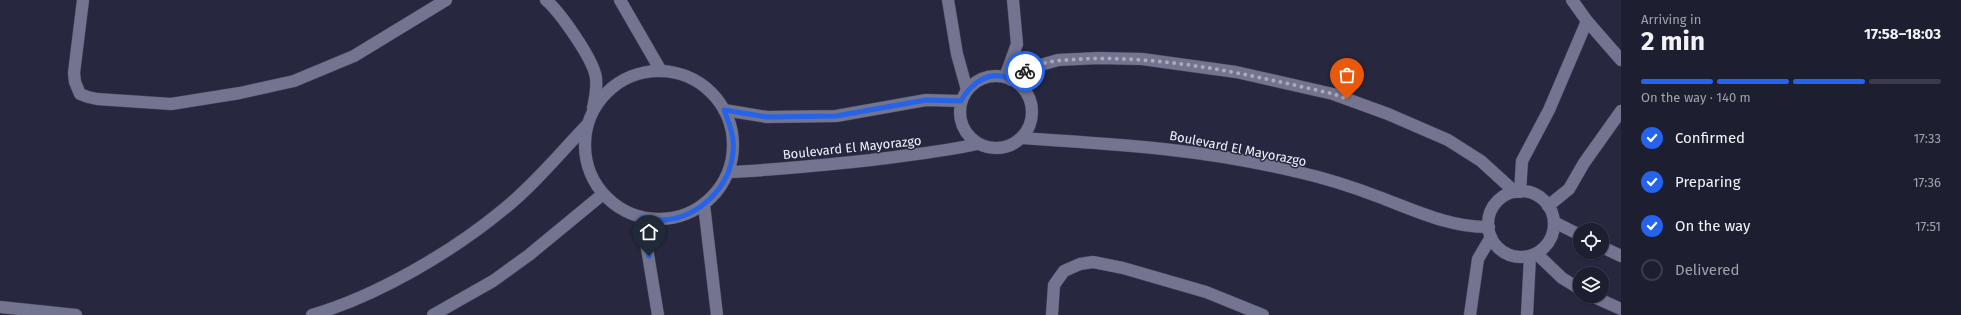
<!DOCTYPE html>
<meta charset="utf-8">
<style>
:root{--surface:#1d1e2f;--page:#2a2b3b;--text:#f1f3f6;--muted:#a0a2aa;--line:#3b3c4b;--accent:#2563eb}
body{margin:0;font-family:"Fira Sans",sans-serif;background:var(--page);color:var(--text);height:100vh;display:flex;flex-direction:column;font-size:15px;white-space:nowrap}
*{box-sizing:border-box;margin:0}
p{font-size:13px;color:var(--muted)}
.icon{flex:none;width:22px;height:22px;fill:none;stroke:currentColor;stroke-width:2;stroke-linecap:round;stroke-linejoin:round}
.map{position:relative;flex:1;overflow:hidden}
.panel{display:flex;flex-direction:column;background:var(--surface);width:340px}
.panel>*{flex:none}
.buttons{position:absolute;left:1573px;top:223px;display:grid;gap:8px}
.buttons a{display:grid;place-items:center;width:36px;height:36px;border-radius:50%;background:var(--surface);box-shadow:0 1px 3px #0004,0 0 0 1px var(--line);font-size:20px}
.pin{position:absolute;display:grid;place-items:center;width:34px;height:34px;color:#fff;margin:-41px -17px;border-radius:50% 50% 50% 0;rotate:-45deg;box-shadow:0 0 4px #0007}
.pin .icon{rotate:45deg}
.courier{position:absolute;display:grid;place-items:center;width:40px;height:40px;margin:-20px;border:3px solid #2563eb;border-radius:50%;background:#fff;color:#222;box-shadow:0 1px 5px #0007}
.headline em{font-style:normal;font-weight:700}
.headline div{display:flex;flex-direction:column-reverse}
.headline{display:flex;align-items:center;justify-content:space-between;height:68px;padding:0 20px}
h1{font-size:26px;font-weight:700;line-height:30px}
.bar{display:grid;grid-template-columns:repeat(4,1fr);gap:6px 4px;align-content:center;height:48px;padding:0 20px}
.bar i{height:5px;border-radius:3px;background:var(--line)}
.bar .on{background:var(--accent)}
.bar p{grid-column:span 4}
ol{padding:0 20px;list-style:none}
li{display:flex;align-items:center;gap:12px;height:44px}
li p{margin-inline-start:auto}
li .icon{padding:4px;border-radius:50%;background:var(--accent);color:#fff;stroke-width:4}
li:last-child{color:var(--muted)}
li i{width:22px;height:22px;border:2px solid var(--line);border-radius:50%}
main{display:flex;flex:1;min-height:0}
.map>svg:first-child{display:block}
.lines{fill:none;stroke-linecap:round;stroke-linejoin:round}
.minor-casing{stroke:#464659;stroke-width:13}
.minor{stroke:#727490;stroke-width:12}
.done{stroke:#a9aaba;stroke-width:4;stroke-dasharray:0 7.2}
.route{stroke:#2563eb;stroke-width:5}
.labels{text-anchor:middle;stroke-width:3;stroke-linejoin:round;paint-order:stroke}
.street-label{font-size:13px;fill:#eff0fd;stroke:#27283f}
</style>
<main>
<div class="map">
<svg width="1621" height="315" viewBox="0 0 1621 315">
<rect width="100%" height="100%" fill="#27283f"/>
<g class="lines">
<defs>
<g id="minor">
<path d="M 83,0 L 74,73 L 75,82 L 80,94 L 88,97 L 97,99 L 171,104 L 240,93 L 294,81 L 354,56 L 446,0"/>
<path d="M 546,0 C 560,12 594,60 596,78 C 597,87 595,99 593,108"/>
<path d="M 620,0 L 661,71"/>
<path d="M 948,0 L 957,54 L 967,90"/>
<path d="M 1572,0 L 1587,21 L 1621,60"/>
<circle cx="659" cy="145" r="74"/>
<circle cx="996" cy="112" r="36"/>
<path d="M 1005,77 L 1017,44 L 1013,0"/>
<path d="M 1011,80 L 1030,68 L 1058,60 L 1098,58 L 1142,59 L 1236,72 L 1333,94 L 1388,114 L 1448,140 L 1481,161 L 1515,192"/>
<path d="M 724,110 L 767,117 L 836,116 L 926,100 L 961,101"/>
<path d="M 1022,138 C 1116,144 1205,149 1298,172 C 1325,178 1353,187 1379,197 C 1414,210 1451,228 1489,227"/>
<path d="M 729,172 C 777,170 824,165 871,160 C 907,155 942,152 977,144"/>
<circle cx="1521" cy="224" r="33"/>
<path d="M 1520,192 L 1522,161 L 1549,110 L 1587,21"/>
<path d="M 704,205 L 717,315"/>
<path d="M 1548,206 L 1569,189 L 1584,163 L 1621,111"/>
<path d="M 642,218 L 658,315"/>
<path d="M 1554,222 L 1580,235"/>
<path d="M 1602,247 L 1621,256"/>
<path d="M 1537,254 L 1562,278 L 1580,289"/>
<path d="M 1592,296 L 1621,309"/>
<path d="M 0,307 L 76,315"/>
<path d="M 312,315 C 377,296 452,252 504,209 C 534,185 560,153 587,125"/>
<path d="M 433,315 L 493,281 L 529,255 L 603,194"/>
<path d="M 1052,315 L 1054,285 L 1064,271 L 1080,264 L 1093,262 L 1123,268 L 1206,292 L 1263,315"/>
<path d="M 1470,315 L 1478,259 L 1491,237"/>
<path d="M 1527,315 L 1530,256"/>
</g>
</defs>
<!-- minor casing -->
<use href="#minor" class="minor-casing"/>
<!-- minor -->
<use href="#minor" class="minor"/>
</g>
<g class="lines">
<!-- done -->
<path class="done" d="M 1025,71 C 1041,61 1062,60 1081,59 C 1167,55 1250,75 1334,94 L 1347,99"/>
<!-- route -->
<path class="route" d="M 649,256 L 642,218 C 649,218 657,220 664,220 C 700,217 730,187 733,152 C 735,137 729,123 724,110 L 767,117 L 836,116 L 926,100 L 961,101 C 971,83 991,68 1011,80 L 1025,71"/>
</g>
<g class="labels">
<!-- street labels -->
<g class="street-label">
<text transform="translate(852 147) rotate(-6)" y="5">Boulevard El Mayorazgo</text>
<text transform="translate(1238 148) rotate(11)" y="5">Boulevard El Mayorazgo</text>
</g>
</g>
</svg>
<div class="buttons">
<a><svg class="icon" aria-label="locate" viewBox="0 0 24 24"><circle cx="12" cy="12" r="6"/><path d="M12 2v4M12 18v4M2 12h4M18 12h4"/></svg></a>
<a><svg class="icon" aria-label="layers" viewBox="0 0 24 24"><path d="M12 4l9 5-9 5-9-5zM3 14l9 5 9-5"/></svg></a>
</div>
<div class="pin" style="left:1347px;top:99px;background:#ea580c"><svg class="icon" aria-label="bag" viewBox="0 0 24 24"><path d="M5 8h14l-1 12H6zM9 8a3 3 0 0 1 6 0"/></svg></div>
<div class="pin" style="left:649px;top:256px;background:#1f2937"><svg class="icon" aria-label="home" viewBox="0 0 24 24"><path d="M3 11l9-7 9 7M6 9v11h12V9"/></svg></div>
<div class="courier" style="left:1025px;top:71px"><svg class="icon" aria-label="bike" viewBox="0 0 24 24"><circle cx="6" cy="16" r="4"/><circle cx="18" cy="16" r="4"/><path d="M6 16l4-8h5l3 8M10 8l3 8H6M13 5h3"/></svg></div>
</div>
<section class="panel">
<div class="headline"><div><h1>2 min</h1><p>Arriving in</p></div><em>17:58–18:03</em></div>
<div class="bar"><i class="on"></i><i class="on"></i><i class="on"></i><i></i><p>On the way · 140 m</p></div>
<ol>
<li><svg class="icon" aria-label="check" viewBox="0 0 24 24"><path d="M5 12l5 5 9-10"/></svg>Confirmed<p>17:33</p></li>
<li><svg class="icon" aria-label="check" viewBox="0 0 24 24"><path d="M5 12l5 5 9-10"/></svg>Preparing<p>17:36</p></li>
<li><svg class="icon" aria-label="check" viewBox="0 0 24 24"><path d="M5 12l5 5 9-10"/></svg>On the way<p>17:51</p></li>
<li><i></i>Delivered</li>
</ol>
</section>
</main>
